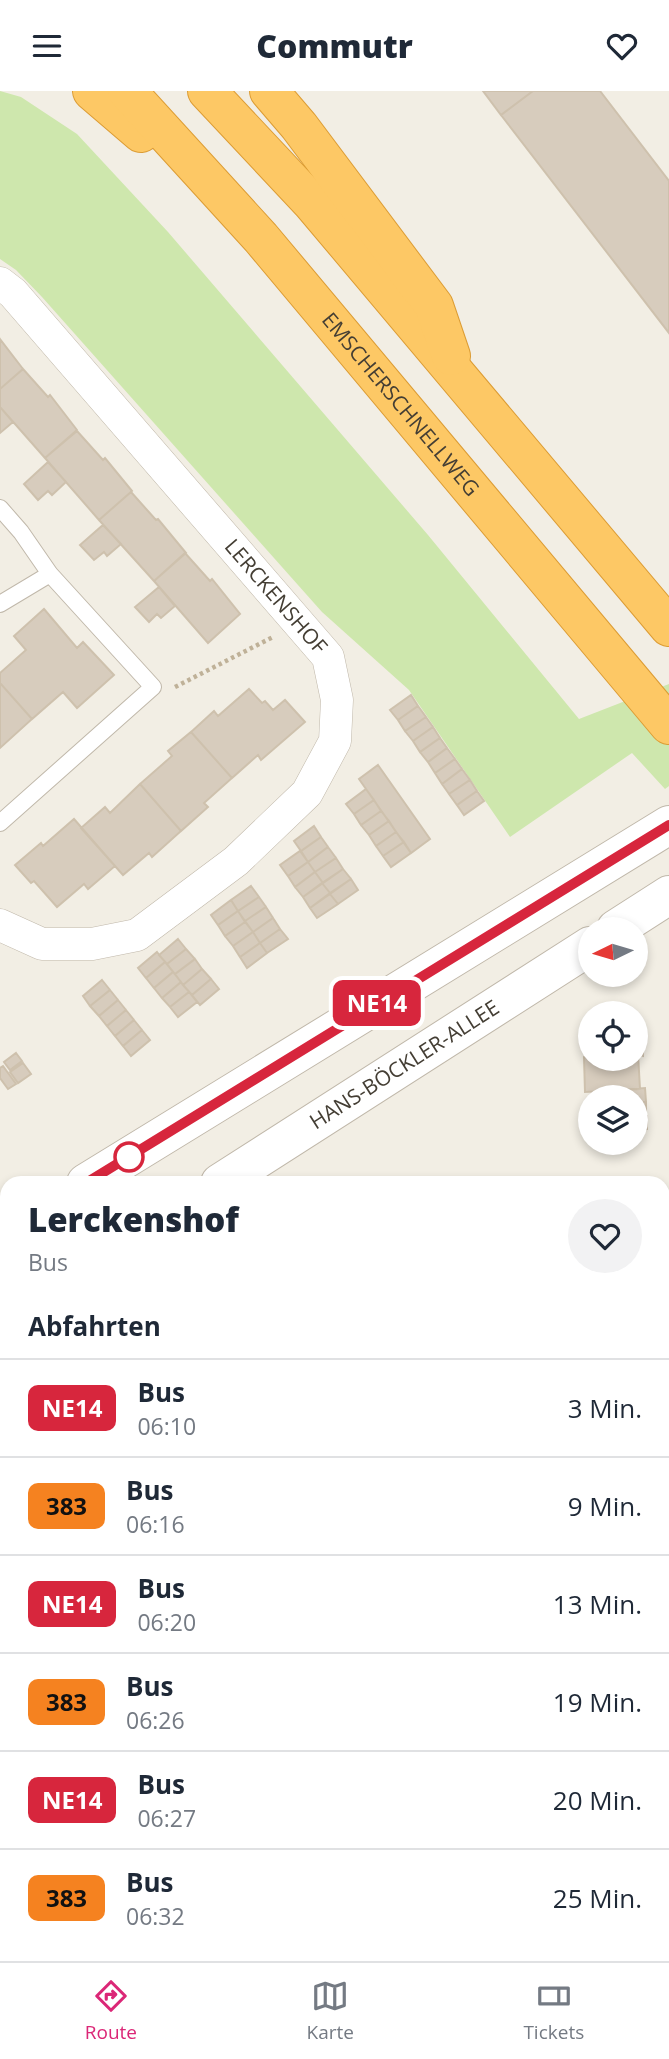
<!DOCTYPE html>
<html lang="de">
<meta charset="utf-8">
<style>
:root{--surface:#fff;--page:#f2f2f3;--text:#1f2937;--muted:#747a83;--line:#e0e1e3;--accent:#db2777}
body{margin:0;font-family:"Open Sans",sans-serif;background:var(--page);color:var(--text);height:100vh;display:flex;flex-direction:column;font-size:26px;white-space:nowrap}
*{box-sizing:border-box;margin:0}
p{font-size:23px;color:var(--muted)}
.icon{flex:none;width:38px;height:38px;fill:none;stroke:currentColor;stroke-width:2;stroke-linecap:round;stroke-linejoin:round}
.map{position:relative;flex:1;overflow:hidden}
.side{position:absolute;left:0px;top:1085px;width:670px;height:786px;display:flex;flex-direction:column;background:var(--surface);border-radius:21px 21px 0 0;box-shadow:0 4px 10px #0003}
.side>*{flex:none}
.badge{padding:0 14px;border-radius:10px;font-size:24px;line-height:46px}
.needle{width:46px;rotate:265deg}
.fabs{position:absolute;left:578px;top:826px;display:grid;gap:14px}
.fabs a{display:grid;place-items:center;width:70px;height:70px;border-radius:50%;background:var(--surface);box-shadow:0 4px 10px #0003;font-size:35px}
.map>.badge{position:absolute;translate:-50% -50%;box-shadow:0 0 0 4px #fff}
h2{padding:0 28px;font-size:26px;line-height:63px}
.round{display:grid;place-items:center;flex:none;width:74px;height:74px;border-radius:37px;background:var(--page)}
.overview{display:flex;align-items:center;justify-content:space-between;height:119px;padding:0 28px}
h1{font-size:33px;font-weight:800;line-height:52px}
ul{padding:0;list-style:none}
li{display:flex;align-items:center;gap:21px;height:98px;padding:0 28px;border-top:2px solid var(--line)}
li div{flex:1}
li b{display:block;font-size:26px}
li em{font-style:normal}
li .badge{min-width:77px;font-weight:700;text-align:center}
header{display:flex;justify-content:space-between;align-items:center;height:91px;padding:0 28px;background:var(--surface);font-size:32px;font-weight:800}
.dock{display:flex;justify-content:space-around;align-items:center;height:98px;border-top:2px solid var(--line);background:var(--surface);font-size:19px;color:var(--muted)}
.dock a{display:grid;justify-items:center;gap:4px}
.dock .on{color:var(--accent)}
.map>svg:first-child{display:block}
</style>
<header><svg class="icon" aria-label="menu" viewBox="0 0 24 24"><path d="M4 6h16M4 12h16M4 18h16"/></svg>Commutr<svg class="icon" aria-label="heart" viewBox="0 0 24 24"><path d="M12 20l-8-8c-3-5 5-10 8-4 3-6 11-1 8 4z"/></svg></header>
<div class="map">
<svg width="669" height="1870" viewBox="0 0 669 1870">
<rect width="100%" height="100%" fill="#f2eee4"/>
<path fill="#cee7ad" d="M0,0l21,6 56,37 91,98 260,303 151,184 90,-35v102l-4,3 -33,-36 -122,84 -101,-147 -87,-78 -280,-315 -26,-27 -16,-11z"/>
<path fill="#d7ccbd" stroke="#cec1ad" stroke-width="2" d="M483,0h50l-32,24z
M533,0h67l69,90v152l-168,-218z
M0,248l23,30 -23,20z
M23,278l25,28 2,-2 27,35 -32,28 -45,-51v-18z
M0,316l13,15 -13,11z
M77,340l26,29 2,-2 27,33 -33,29 -54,-62z
M48,371l18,20 -14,13 -4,-4 -10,9 -14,-16z
M131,401l25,28 2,-1 28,34 -32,28 -55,-61z
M103,434l18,19 -14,12 -3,-4 -10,8 -14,-15z
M185,462l25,28 2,-2 28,35 -32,29 -54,-62z
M159,496l16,19 -14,12 -4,-4 -8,8 -14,-15z
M44,518l33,39 6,-6 31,33 -37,33 -14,-16 -31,27 -32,-36v-10l26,-23 -12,-14z
M0,592l32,36 -32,29z
M249,598l13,14 3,-2 8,9 12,-10 20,22 -44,38 -3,-5 -26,23 -41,-46 23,-21 4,5z
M411,604l7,11 -20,14 -8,-10z
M418,615l8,11 -21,14 -7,-11z
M426,626l7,10 -20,14 -8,-10z
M433,636l7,11 -20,14 -7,-11z
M191,641l41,46 -28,25 4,4 -27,24 -41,-47 32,-28 -4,-5z
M440,647l7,10 -19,14 -8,-10z
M447,657l8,11 -20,14 -7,-11z
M455,668l7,10 -20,15 -7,-11z
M378,674l52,74 -19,14 -52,-74z
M462,678l8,11 -21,14 -7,-10z
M470,689l7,11 -20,14 -8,-11z
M140,693l41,47 -29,26 -3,-4 -26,22 -42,-47 24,-21 5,6z
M366,698l8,11 -20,14 -8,-10z
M477,700l7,10 -20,14 -7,-10z
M374,709l7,11 -20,14 -7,-11z
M381,720l8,10 -20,14 -8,-10z
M74,728l41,47 -27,23 -4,-5 -27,23 -23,-26 -3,2 -16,-18 26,-22 2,3z
M389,730l7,11 -20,14 -7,-11z
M314,735l7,11 -20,14 -7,-10z
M396,741l8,10 -21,14 -7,-10z
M321,746l7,10 -20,15 -7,-11z
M404,751l7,11 -20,14 -8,-11z
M328,756l8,11 -21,14 -7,-10z
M300,760l8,11 -20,14 -8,-11z
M336,767l7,11 -20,14 -8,-11z
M308,771l7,10 -20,15 -7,-11z
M343,778l8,10 -21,14 -8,-10z
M315,781l8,11 -20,14 -8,-10z
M351,788l7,11 -20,14 -8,-10z
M322,792l8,10 -20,15 -7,-11z
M251,795l8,11 -21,14 -7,-11z
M330,803l8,10 -21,14 -7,-10z
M259,806l7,10 -21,14 -7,-10z
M231,809l7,11 -20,14 -7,-10z
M266,816l7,11 -20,14 -8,-11z
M238,820l7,11 -20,14 -7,-11z
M273,827l7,11 -20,14 -7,-11z
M245,831l8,10 -20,14 -8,-10z
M280,838l8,10 -21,14 -7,-10z
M253,841l7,11 -20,14 -7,-11z
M178,848l8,10 -19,15 -8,-9z
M260,852l7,10 -20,15 -7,-11z
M186,858l9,10 -20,15 -8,-10z
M157,861l8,10 -19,16 -8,-10z
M195,868l7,10 -19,16 -8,-11z
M165,871l8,10 -19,16 -8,-10z
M202,878l9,10 -19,16 -9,-10z
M173,881l8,10 -19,16 -8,-10z
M211,888l8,10 -19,16 -8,-10z
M102,889l8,10 -20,16 -7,-10z
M181,891l8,10 -19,15 -8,-9z
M110,899l8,10 -19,16 -9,-10z
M189,901l8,10 -19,15 -8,-10z
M118,909l8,10 -19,16 -8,-10z
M126,919l8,10 -19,16 -8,-10z
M134,929l8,10 -19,16 -8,-10z
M142,939l8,10 -19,16 -8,-10z
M635,945h7l1,20 -8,-2z
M16,962l6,8 -12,9 -6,-8z
M635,963h3l2,35 -55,3 -1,-35 6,-1v3h45z
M23,972l8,11 -13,9 -8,-11z
M3,975l13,18 -8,5 -8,-11v-10z
M645,997l1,14h-11v-5h-13l-1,-7z
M635,1011h11v13l-11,1z
M647,1025v13l-12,1v-13z
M2,1363l5,8v28l-7,4z
M663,1370l6,5v35l-6,-5z
M0,1455l7,11v8l-7,4z
M669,1518v60l-6,-10v-45z
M7,1794v30l-7,-9v-15z
M36,1864h37l4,6h-36z
M150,1864h29l2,3 -4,3h-22z
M227,1864h72l-9,6h-58z
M514,1864h46l2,3 8,-3 4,6h-60l-2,-4z"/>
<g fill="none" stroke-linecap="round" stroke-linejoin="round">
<defs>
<path id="service" d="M0,417l21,24 29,42 103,113 -153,136
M0,513l50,-30
M663,1704l6,8
M201,1864l5,6"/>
<g id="minor">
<path id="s1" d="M0,192l13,10 315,364 9,43 -2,41 -28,52 -71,68 -99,74 -45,9h-50l-42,-19"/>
<path d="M0,1517l7,-4"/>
<path d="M663,1649l6,-4"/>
<path d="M358,1870l8,-6"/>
</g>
<g id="tertiary">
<path d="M616,838l53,-34"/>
<path d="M86,1092l583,-358"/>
<path id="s2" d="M220,1092l370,-237"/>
<path d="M0,1144l7,-5"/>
<path d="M0,1229l7,-4"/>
<path d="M0,1861l6,9"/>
</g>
<g id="motorway">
<path d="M92,0l49,42"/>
<path id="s3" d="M127,0l134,147 408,487"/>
<path d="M207,0l105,112 357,424"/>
<path d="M269,0l30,35 135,180 17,50"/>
</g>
</defs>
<use href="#service" stroke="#c0b8aa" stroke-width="18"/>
<use href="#minor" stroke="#c0b8aa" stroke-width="33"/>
<use href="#tertiary" stroke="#c0b8aa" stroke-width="40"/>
<use href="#motorway" stroke="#dc9c34" stroke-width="40"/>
<path stroke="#bfb198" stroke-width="4.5" stroke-dasharray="3.5 3.5" stroke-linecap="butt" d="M175,596l98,-50
M663,1584l6,10"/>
<use href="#service" stroke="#fff" stroke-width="16"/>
<use href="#minor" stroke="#fff" stroke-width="32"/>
<use href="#tertiary" stroke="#fff" stroke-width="38"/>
<use href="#motorway" stroke="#fdc865" stroke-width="38"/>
</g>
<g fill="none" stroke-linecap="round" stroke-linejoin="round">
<defs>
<path id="line" d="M86,1092l583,-358"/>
</defs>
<use href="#line" stroke="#fff" stroke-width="16"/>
<use href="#line" stroke="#d7263d" stroke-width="10"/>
</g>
<circle fill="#fff" stroke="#d7263d" stroke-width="3.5" cx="129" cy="1066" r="14"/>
<g text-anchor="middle" stroke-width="7" stroke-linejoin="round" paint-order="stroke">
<g font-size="21" fill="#443e34" stroke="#fff">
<text dy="7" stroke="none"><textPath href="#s3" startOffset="416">EMSCHERSCHNELLWEG</textPath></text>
<text dy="7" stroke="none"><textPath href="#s1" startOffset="418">LERCKENSHOF</textPath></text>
<text dy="7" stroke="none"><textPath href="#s2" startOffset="219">HANS-BÖCKLER-ALLEE</textPath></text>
</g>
</g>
</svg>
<div class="fabs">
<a><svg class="needle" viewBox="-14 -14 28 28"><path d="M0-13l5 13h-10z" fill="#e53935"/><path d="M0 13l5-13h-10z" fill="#747a83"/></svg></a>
<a><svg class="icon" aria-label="locate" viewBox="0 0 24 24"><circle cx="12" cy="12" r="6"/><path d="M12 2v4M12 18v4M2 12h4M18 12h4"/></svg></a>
<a><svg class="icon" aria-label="layers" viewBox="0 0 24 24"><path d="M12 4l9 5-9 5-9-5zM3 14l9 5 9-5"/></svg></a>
</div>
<b class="badge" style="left:377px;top:912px;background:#d7263d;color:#fff">NE14</b>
<section class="side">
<div class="overview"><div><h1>Lerckenshof</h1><p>Bus</p></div><a class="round"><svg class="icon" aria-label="heart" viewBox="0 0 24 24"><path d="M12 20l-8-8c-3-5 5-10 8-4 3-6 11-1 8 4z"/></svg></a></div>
<h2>Abfahrten</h2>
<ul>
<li><span class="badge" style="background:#d7263d;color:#fff">NE14</span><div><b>Bus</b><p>06:10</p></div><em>3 Min.</em></li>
<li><span class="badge" style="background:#f58220;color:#111">383</span><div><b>Bus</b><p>06:16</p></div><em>9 Min.</em></li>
<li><span class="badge" style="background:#d7263d;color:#fff">NE14</span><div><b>Bus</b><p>06:20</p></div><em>13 Min.</em></li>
<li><span class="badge" style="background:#f58220;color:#111">383</span><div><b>Bus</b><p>06:26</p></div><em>19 Min.</em></li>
<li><span class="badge" style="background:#d7263d;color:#fff">NE14</span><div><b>Bus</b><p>06:27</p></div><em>20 Min.</em></li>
<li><span class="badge" style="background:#f58220;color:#111">383</span><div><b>Bus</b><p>06:32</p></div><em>25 Min.</em></li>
</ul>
</section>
</div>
<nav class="dock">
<a class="on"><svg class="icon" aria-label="directions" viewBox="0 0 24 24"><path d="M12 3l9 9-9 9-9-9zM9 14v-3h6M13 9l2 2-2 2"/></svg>Route</a>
<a><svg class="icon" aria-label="map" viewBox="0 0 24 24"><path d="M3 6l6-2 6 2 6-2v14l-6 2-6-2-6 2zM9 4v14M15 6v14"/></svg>Karte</a>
<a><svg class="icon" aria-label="tickets" viewBox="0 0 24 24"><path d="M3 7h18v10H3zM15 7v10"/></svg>Tickets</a>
</nav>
